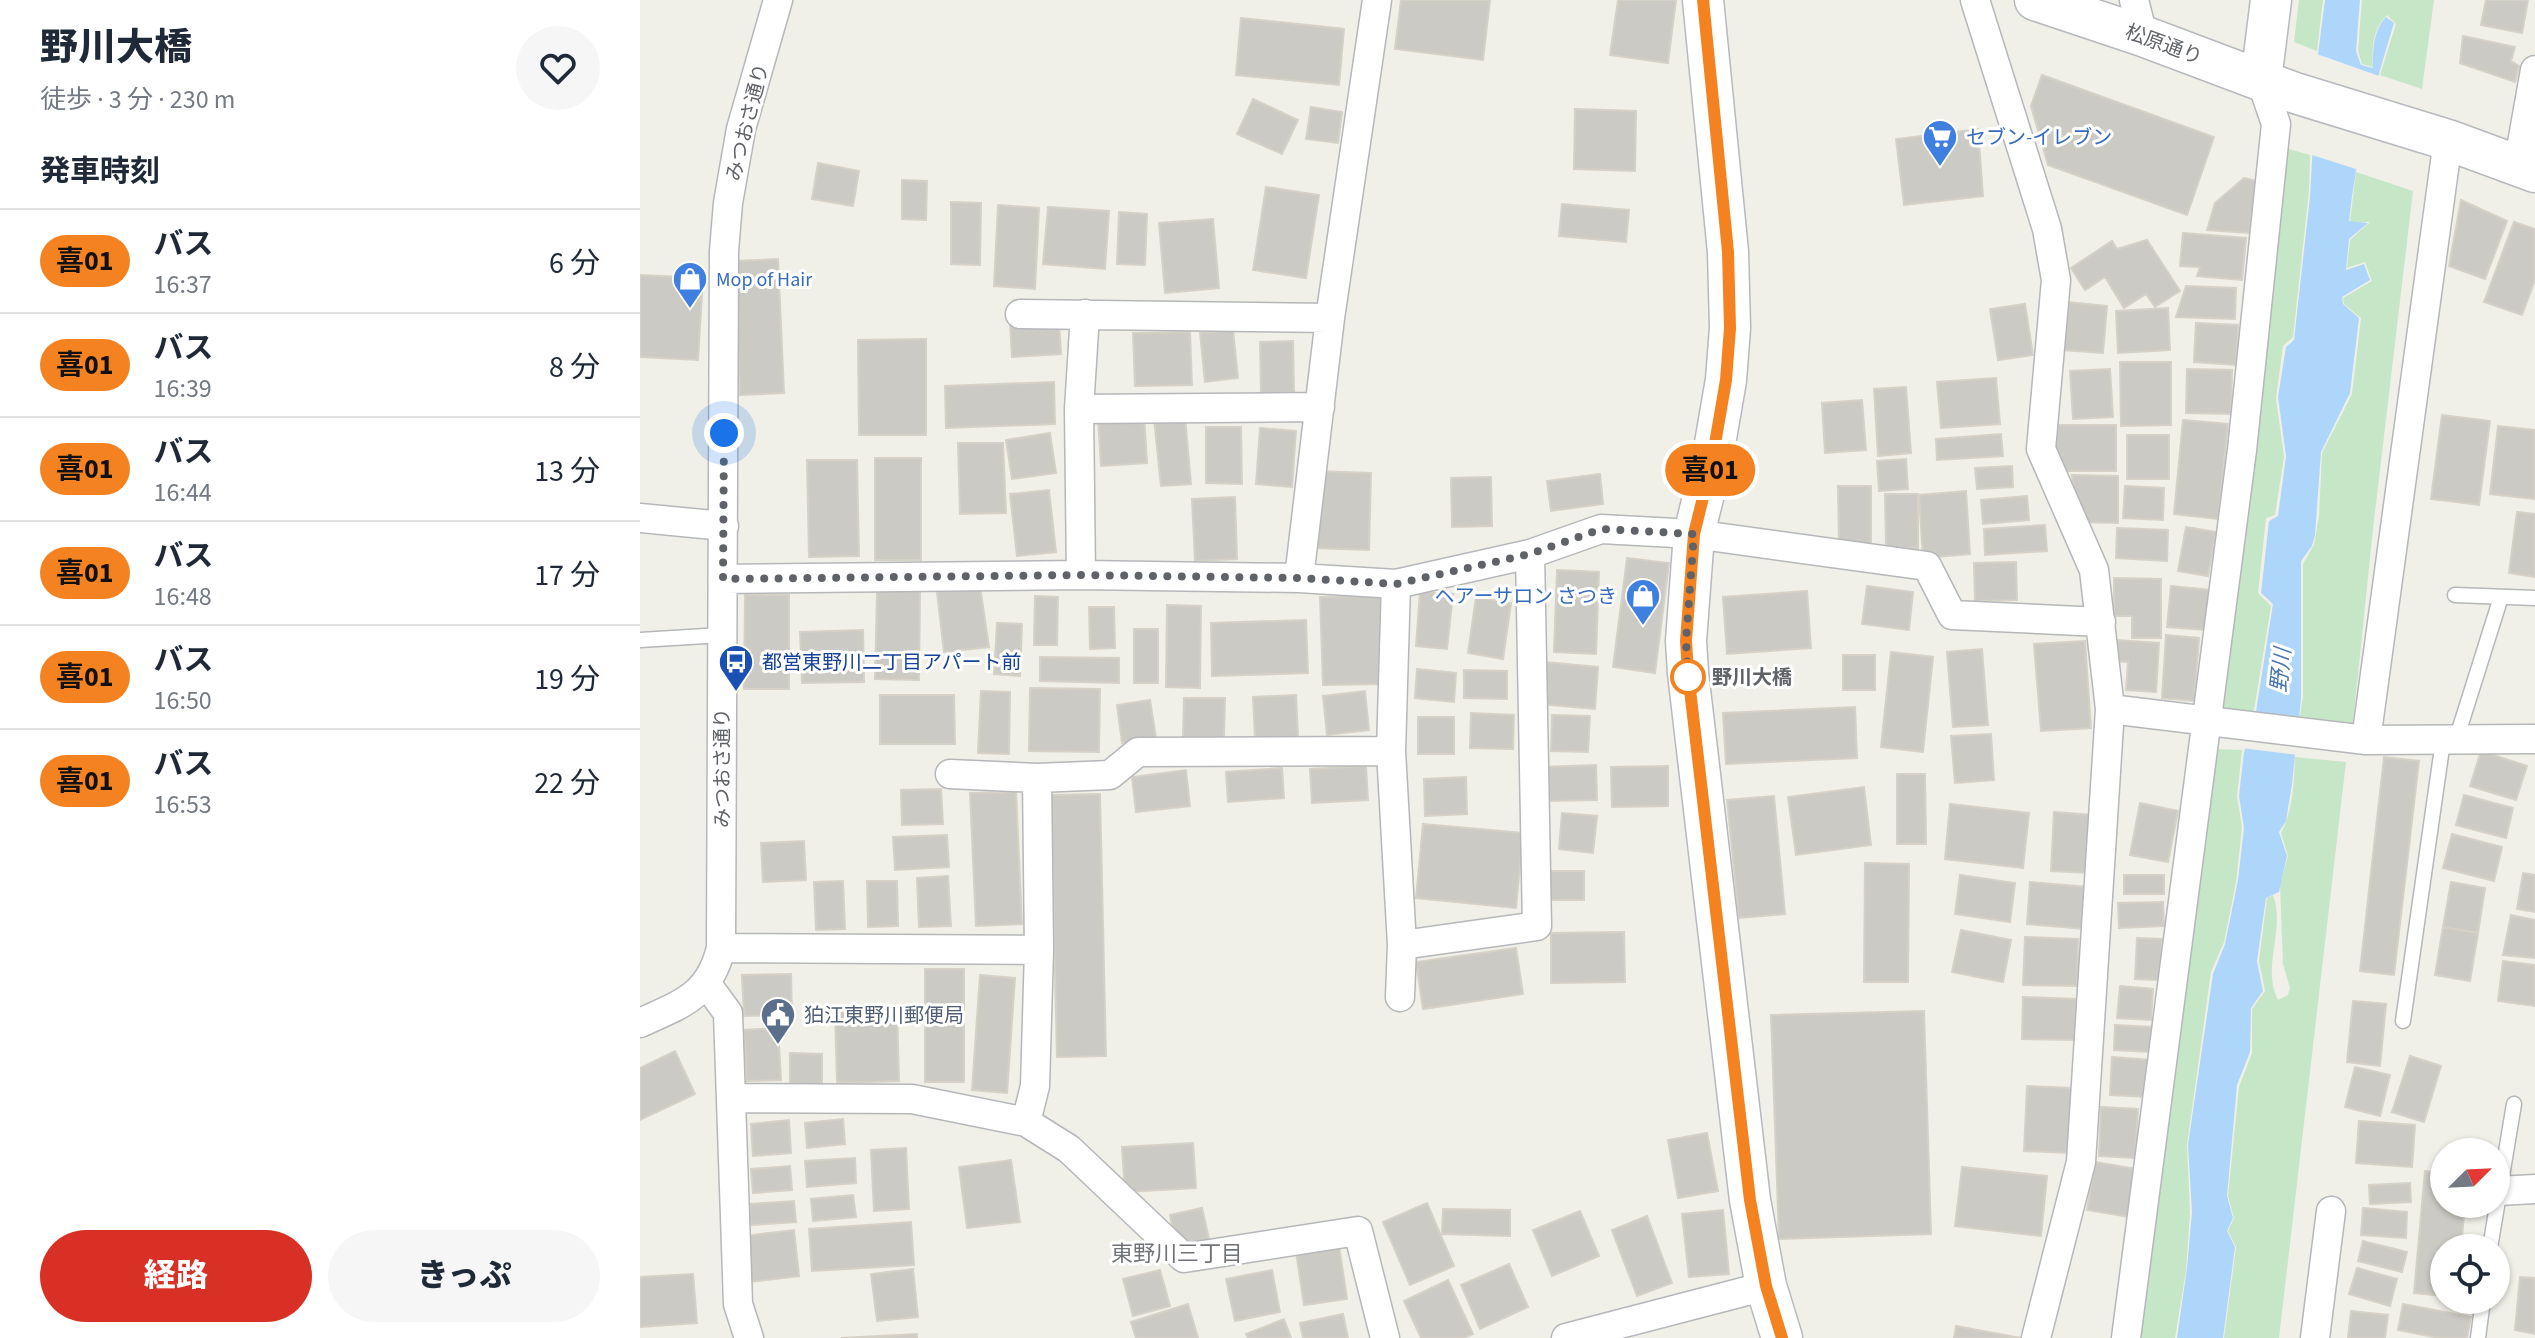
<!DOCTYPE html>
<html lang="ja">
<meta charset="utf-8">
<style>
:root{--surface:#fff;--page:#f6f6f7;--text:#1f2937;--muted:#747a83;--line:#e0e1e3;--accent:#d93025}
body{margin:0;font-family:"Source Sans 3","Noto Sans JP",sans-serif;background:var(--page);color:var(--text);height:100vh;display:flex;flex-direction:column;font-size:30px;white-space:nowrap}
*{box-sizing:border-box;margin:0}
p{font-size:26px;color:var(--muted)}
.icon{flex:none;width:44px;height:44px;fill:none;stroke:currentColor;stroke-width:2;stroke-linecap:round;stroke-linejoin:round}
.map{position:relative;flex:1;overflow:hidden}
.panel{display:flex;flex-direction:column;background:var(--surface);width:640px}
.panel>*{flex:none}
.badge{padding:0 16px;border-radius:26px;font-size:28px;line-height:52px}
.needle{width:52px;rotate:66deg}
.controls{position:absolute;left:1790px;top:1138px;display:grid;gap:16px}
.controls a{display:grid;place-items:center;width:80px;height:80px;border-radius:50%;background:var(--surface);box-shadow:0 2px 6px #0004;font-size:40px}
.you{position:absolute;width:40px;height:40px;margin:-20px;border:6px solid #fff;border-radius:50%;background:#1a73e8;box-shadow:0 0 0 12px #1a73e833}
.map>.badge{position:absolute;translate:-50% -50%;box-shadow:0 0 0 4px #fff}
h2{padding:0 40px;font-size:30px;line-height:72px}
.round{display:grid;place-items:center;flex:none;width:84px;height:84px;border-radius:42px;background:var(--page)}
.overview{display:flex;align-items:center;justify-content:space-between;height:136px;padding:0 40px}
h1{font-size:38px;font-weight:800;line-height:60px}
.primary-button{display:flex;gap:16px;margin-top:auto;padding:16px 40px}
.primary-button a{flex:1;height:92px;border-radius:48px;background:var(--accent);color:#fff;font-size:32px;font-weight:800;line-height:92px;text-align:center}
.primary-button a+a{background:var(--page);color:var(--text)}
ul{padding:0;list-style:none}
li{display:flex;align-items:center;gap:24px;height:104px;padding:0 40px;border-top:2px solid var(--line)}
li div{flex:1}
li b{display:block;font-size:30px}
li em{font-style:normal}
li .badge{min-width:88px;font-weight:700;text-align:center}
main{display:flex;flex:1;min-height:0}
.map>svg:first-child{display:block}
</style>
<main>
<section class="panel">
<div class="overview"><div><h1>野川大橋</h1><p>徒歩 · 3 分 · 230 m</p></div><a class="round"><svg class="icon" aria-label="heart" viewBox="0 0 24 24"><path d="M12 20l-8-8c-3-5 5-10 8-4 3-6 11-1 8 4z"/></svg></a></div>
<h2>発車時刻</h2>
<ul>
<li><span class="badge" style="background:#f58220;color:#111">喜01</span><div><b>バス</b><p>16:37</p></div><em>6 分</em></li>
<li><span class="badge" style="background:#f58220;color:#111">喜01</span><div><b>バス</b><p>16:39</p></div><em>8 分</em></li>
<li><span class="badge" style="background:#f58220;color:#111">喜01</span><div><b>バス</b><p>16:44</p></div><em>13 分</em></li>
<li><span class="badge" style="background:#f58220;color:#111">喜01</span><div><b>バス</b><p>16:48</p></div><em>17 分</em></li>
<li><span class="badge" style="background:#f58220;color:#111">喜01</span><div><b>バス</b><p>16:50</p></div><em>19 分</em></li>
<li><span class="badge" style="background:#f58220;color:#111">喜01</span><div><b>バス</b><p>16:53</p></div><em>22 分</em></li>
</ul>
<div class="primary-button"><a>経路</a><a>きっぷ</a></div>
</section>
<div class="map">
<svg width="1895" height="1338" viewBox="0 0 1895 1338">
<rect width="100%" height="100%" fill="#f0efe8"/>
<path fill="#c6e6c8" d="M1659,0h24l-6,51 -23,-9z
M1722,0h72l-12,89 -42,-14 16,-51 -9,-9c-15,15 -15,32 -14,52l-11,-3 -4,-13z
M1645,148l25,7 -1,36 -16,146 -10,9 -7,52 8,59 -9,58 -9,3 -8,75 13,13 -19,116 -38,-5z
M1716,172l57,19 -40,338 -21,203 -54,-5 5,-30v-133l11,-19 5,-29 3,-63 30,-59 9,-76 -17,-14 -1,-6 29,-17 -7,-19 -18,6 3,-28 20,-18h-20z
M1572,749l30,1 -5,46 5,31 -6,55 -12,60 -13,30 -24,173 3,68 -4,58 -11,67h-37z
M1655,757l51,5 -67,576h-55l12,-91 -8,-16 6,-13 -6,-22 11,-109 13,-34v-44l13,-18 -6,-30 8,-63 6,-3c13,35 -12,71 5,105l10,-5 2,-7 -7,-24 -3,-79 8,-29 -7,-23c12,-23 13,-50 14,-76z"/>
<path fill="#aed6fb" d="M1685,0h35l-4,51 5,14 12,3c0,-20 0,-36 13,-51l8,6c-20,65 -38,130 -45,198l19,2 -19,16 -3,31 18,-6 6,16 -28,17 1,7 16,14 -9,75 -29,59 -6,83 -3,11 -11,15v138l-9,85 -6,37 -7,11 8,24 -8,36 -13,6 -9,63 6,30 -12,17 -1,44 -13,33 -10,111 6,22 -6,13 8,16 -12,91h-46l10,-70 5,-56 -4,-67 25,-171 12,-30 13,-64 6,-52 -5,-32 5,-44 10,-28 19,-120 -12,-11 8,-72 9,-5 8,-60 -8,-59 8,-50 8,-7 16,-143 8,-143z"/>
<path fill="#f0efe8" d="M1674,53l68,24 -23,93 -50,-16z
M1610,724l51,5 -3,26 -57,-7z"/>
<path fill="#cccac4" stroke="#d5d1c6" stroke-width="2" d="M761,0h89l-7,60 -88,-11z
M978,0h58l-8,63 -58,-8z
M1846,0h42l-6,33 -41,-8z
M601,18l103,11 -5,56 -103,-10z
M1823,36l52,11 -4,14 8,5 -4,16 -55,-19z
M1402,75l172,62 -27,78 -139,-50 -17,-59z
M613,99l45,21 -16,34 -45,-20z
M671,107l31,5 -4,31 -32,-4z
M935,109l61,2 -1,60 -61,-2z
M1338,129l5,67 -79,9 -8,-66z
M178,163l41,8 -6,35 -41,-7z
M1604,178l13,3 -8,52 -42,-3 8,-27z
M262,180l25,1 -1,39 -24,-1z
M626,187l53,8 -13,83 -53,-8z
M1821,200l46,21 -22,58 -36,-13z
M311,202l30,1 -1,62 -29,-1z
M922,204l67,6 -3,32 -67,-6z
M358,205l41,3 -4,81 -41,-3z
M408,207l61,4 -4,58 -62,-5z
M479,212l28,2 -2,51 -28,-1z
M573,219l6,69 -54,5 -6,-70z
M1874,222l21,7v51l-13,35 -38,-13z
M1543,233l63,5 -4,42 -45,-4 3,-9 -20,-1z
M1507,240l33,51 -25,16 -9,-13 -22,14 -19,-31 -20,13 -14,-22 41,-27 5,8z
M138,259l6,134 -44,2 -6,-134z
M0,275l63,3 -5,82 -58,-3z
M1546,286l50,2 -1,31 -59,-2z
M1426,302l41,4 -4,47 -41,-3z
M1385,304l8,51 -35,5 -8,-51z
M1528,308l2,42 -52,3 -2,-42z
M419,321l2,33 -49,3 -2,-34z
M1556,323l42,2 -2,40 -42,-3z
M593,330l5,48 -33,4 -5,-49z
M550,332l2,53 -57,1 -2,-53z
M286,339v96h-67l-1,-95z
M653,341l1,51 -33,1 -1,-51z
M1480,362h51v63l-50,1z
M1470,369l3,48 -40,2 -3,-48z
M1547,369l45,1 -1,44 -45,-1z
M1356,378l4,46 -59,4 -4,-46z
M414,382l1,42 -109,4 -1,-42z
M1266,387l5,66 -33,3 -4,-67z
M1222,400l4,50 -41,3 -3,-50z
M1802,415l48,6 -11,84 -48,-6z
M504,416l3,47 -46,3 -3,-48z
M545,417l6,67 -30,2 -7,-67z
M1543,420l45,4 -10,95 -44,-5z
M1414,425h62v46h-63z
M1858,426l37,4v69l-45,-5z
M566,427h35l1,57 -36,-1z
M620,428l36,3 -4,56 -36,-3z
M410,433l6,40 -44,6 -6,-39z
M1361,434l2,22 -66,4 -1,-21z
M1487,435h42v44h-42z
M318,443h45l3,70 -46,1z
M235,458h46v102h-46z
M1266,459l2,30 -29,2 -2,-30z
M167,460h50l2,96 -50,1z
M1372,466l1,21 -36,2 -2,-21z
M676,471l55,2 -2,77 -55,-2z
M960,474l3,30 -52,7 -4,-30z
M1432,475l46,1v47l-40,-1z
M851,477l1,49 -40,1 -1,-49z
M1198,486h33v58h-32z
M1485,486l39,2 -1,32 -40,-2z
M409,490l7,62 -39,4 -7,-62z
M1326,491l4,63 -47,4 -4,-63z
M1245,494h33v54h-32z
M1387,496l2,24 -46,4 -2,-24z
M595,497l2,62 -42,2 -3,-62z
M1877,512l18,2v63l-26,-4z
M1405,525l2,26 -62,4 -1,-26z
M1546,527l30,5 -8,44 -30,-5z
M1477,528l51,2 -1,31 -51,-3z
M987,558l42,5 -14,110 -42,-6z
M1376,562l1,38 -42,1 -1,-38z
M917,570l42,2 -3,82 -42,-2z
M1474,578l47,1v59h-29v-22h-18z
M340,586l9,61 -45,5 -7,-60z
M1227,586l46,6 -4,38 -47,-6z
M1531,586l39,4 -4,40 -39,-3z
M237,591l43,1 -1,88 -44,-1z
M1167,591l4,57 -84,6 -4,-57z
M780,592l33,2 -6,55 -31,-3z
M105,595h44v94h-45z
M395,596l23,1 -1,48h-23z
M743,596l2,88 -62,1 -3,-88z
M836,597l35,6 -8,56 -35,-6z
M527,605l34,1 -1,82 -34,-1z
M449,607h25l1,41 -25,1z
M666,620l2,53 -96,3 -1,-53z
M357,623l25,1 -2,52 -26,-2z
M494,629h24v54h-24z
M223,630l1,52 -62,1 -2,-51z
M1526,635l33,3 -5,63 -32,-3z
M1476,640l43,3 -3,49 -30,-2 2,-28 -14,-1z
M1445,641l6,87 -50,3 -7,-87z
M1342,649l6,76 -35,2 -6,-75z
M1251,652l42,5 -10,95 -42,-5z
M1203,655h32v35h-32z
M400,657l79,1v25l-79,-2z
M904,662l54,5 -3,42 -55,-5z
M777,669l39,4 -2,29 -39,-4z
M824,670l43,1v28l-43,-1z
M390,688l70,1 -1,63 -70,-1z
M341,691l29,1 -1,62 -31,-1z
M725,691l4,39 -42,5 -4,-39z
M240,695h74l1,49h-75z
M656,695l2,42 -43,2 -2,-42z
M544,698h41l-1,40 -41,-1z
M510,700l6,38 -34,5 -5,-38z
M1215,707l2,51 -131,6 -3,-51z
M831,713l43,2 -1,34 -43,-1z
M912,715l38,1 -2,36 -37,-1z
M778,717h36v37h-36z
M1351,734l3,46 -39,3 -4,-47z
M1841,751l46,15 -11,34 -46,-14z
M1744,757l35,4 -25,214 -34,-4z
M956,765l1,35 -54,1 -1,-34z
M726,766l2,34 -56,3 -2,-34z
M1028,766v40l-56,1 -1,-40z
M642,768l2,30 -56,4 -2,-30z
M546,770l4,36 -54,6 -4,-35z
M1257,774h28l1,70h-29z
M826,777l1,37 -42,2 -1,-37z
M1224,787l7,58 -75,10 -8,-58z
M301,789l2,35 -41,1 -1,-35z
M376,792l6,132 -46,2 -6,-133z
M460,794l6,262 -49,1 -6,-262z
M1824,795l49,13 -7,30 -50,-13z
M1134,796l11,118 -46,4 -12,-118z
M1500,803l38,8 -10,51 -38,-7z
M1310,804l79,9 -6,55 -78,-9z
M1414,812l39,3 -3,58 -39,-2z
M922,813l35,3 -4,37 -34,-4z
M783,824l100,9 -7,75 -100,-10z
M1812,834l50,13 -8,34 -51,-13z
M307,835l2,32 -54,3 -2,-33z
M164,841l2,39 -43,2 -2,-39z
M1225,863l44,1 -1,118h-44z
M909,871h35v29h-36z
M1883,873l12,2v37l-18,-3z
M1320,875l55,8 -5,39 -55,-8z
M1484,875h40v19h-40z
M308,876l3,50 -32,1 -2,-49z
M203,881l2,48 -29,1 -2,-48z
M227,881h30l1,45 -30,1z
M1390,882l58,5 -4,42 -57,-5z
M1811,882l34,6 -7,45 -35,-6z
M1523,902l1,24 -45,2 -1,-25z
M1871,915l24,5v38l-32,-3z
M1803,927l35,6 -8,48 -35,-6z
M1321,930l50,10 -8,42 -51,-10z
M984,932l1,50 -74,1v-50z
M1385,937l53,2 -1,47 -54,-1z
M1497,938l25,1 -2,41 -25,-1z
M876,948l7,46 -100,15 -7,-47z
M1863,961l32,4v41l-37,-5z
M285,969h39v113h-39z
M151,974l1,41 -48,1 -2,-41z
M340,975l35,3 -8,115 -35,-3z
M1480,986l33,3 -2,31 -34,-2z
M1383,997l53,2 -1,41 -53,-1z
M1713,1001l33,3 -6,62 -33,-4z
M257,1009l2,72 -62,2 -2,-72z
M1284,1011l7,223 -152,5 -8,-224z
M1475,1025l38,2 -2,25 -37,-2z
M138,1028l3,52 -34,1 -3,-51z
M35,1051l20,43 -55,26v-52z
M150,1053l32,1v32l-32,-2z
M1770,1056l31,10 -17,56 -32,-10z
M1472,1057l38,3 -2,37 -38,-2z
M1715,1067l35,8 -10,41 -35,-9z
M1387,1086l45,2 -3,65 -45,-2z
M1461,1107l37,2 -3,49 -36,-2z
M203,1119l2,25 -38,4 -2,-25z
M149,1120l2,33 -38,3 -2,-32z
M1719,1121l56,4 -3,42 -56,-4z
M1067,1133l11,58 -40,7 -10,-58z
M553,1143l3,45 -71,4 -3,-45z
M266,1148l3,61 -35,2 -3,-61z
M215,1158l1,25 -49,4 -2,-26z
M371,1160l9,62 -53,6 -8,-61z
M1455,1162l42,7 -7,48 -43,-7z
M150,1166l2,24 -39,3 -2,-24z
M1322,1167l85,9 -6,60 -86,-10z
M1785,1171l19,2v31h21l-4,44h-17v48l-30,-3z
M1770,1183l1,19 -41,2 -1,-19z
M213,1195l3,22 -43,4 -2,-22z
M154,1201l2,21 -45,3 -1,-21z
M787,1203l27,63 -44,19 -27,-63z
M562,1208l8,35 -33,7 -7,-35z
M1723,1208l44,4 -1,26 -45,-3z
M803,1209l67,1v26l-68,-2z
M1083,1210l6,64 -40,3 -7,-63z
M940,1211l19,45 -47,20 -19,-46z
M1007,1216l25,67 -35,13 -25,-66z
M271,1222l3,43 -102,6 -3,-42z
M154,1230l5,46 -50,6 -5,-46z
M698,1239l9,60 -43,6 -9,-60z
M1723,1241l44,11 -5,20 -44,-11z
M869,1264l19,43 -48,22 -19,-44z
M1717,1268l40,11 -7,27 -41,-12z
M273,1269l5,48 -41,4 -6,-47z
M520,1270l10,36 -37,10 -10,-37z
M632,1270l8,42 -45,9 -9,-42z
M53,1274l4,49 -57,4v-50z
M1880,1277l15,1v56l-20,-4z
M808,1280l25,54 -9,4h-43l-17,-37z
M548,1304l10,34h-62l-5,-16z
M1763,1304l68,13 -4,21h-28l-41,-8z
M1711,1311l37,4 -3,23h-37z
M703,1314l5,24h-45l-3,-15z
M644,1319l7,19h-43l-2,-4z
M1316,1326l65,12h-67z
M277,1334v4h-76z"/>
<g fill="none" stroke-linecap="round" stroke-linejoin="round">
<defs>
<path id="lane" d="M1815,595l80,3
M0,640l82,-5
M1816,740l45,-143
M1763,1021l40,-280
M1850,1248l24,-144
M1838,1338l5,-38"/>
<path id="street" d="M1335,0l72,229 9,51 -15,169 53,121 16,139
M1494,0l9,36
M1878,166l17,-96
M380,314l310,4
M439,409l241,-2
M0,518l84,8
M441,575l-2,-166 6,-95
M659,578l31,-260 47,-318
M83,579l358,-4 218,3 97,6 134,-30 71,-25 93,5 233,32 25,49 149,7
M756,584l-5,167 11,194 -2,52
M1726,740l82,-600
M397,778l73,-3 28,-23 253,-1
M762,945l135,-19 -7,-372
M81,948l318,2 -2,-172 -87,-4
M399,950l-4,136 -9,36 43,27 115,109 174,-27 27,107
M66,983l22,30 10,291 11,34
M0,1023c41,-19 69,-26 81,-75l3,-697 4,-48 13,-74 37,-129
M92,1098l180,1 114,23
M1858,1191l37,-2
M926,1338l200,-52
M1396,1338l45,-176 29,-453 256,31 169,-1
M1486,1338l116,-888 34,-326 -15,-44
M1675,1338l16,-127"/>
<path id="secondary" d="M1063,0l25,252 2,76 -4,52 -14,81 -18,73 -8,107 2,32 62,527 16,86 16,52
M1395,0l108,36 149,56 156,48 87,32
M1621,80l10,-80"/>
</defs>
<use href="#lane" stroke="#b5b7bb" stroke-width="17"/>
<use href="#street" stroke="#b5b7bb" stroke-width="31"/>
<use href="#secondary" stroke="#b6b9be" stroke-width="43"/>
<use href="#lane" stroke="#fff" stroke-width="14"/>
<use href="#street" stroke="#fff" stroke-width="28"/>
<use href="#secondary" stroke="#fff" stroke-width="40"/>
</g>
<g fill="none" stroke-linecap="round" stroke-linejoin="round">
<defs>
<path id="line" d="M1063,0l25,252 2,76 -4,52 -14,81 -18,73 -8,107 2,32 62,527 16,86 16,52"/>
</defs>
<use href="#line" stroke="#fff" stroke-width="18"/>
<use href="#line" stroke="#f58220" stroke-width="12"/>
<path stroke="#5f6267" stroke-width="8" stroke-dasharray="0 14.4" d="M84,433l-1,146 358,-4 218,3 97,6 134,-30 71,-25 93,5 -8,107 2,36"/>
</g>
<defs>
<symbol id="supermarket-pin" viewBox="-11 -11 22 30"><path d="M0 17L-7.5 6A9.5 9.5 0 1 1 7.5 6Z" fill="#3f7fe0" stroke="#fff"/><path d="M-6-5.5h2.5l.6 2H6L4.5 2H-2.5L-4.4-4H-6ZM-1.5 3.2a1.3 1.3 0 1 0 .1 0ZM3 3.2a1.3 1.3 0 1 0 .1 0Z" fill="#fff"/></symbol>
<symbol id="shop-pin" viewBox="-11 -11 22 30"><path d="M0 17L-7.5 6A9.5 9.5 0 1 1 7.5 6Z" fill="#3f7fe0" stroke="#fff"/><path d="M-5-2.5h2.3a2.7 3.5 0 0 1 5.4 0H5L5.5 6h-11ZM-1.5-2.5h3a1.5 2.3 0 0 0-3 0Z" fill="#fff"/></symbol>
<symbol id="bus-pin" viewBox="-11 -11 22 30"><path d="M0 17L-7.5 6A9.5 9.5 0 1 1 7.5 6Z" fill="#1a4fb4" stroke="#fff"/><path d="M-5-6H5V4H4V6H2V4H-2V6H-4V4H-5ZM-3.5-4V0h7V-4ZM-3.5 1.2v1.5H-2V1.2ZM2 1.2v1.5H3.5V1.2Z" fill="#fff"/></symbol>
<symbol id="civic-pin" viewBox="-11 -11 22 30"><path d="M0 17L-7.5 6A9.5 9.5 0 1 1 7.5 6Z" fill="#5c6f8a" stroke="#fff"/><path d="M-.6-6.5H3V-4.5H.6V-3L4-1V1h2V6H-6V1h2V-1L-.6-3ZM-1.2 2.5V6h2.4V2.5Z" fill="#fff"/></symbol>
</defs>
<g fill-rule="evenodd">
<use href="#supermarket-pin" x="1280" y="117" width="40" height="54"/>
<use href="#shop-pin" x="30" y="259" width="40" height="54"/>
<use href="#shop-pin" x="983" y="576" width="40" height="54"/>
<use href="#bus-pin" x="76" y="642" width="40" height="54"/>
<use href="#civic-pin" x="118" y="995" width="40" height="54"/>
</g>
<circle fill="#fff" stroke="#f58220" stroke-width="4" cx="1048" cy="677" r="16"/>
<g text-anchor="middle" stroke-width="6" stroke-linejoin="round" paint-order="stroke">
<g font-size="20" fill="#5f6267" stroke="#fff">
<text transform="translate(1524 44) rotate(20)" y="7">松原通り</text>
<text transform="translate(107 122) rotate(-76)" y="7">みつおさ通り</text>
<text transform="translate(82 768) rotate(-90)" y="7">みつおさ通り</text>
</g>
<g font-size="20" fill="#366cbe" stroke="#fff" text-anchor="start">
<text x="1326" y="144">セブン-イレブン</text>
<text x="76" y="286">Mop of Hair</text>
<text x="977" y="603" text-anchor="end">ヘアーサロン さつき</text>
</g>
<g font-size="20" fill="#164399" stroke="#fff" text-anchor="start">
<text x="122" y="669">都営東野川二丁目アパート前</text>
</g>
<g font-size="20" font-weight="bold" fill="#5f6267" stroke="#fff" text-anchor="start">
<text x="1072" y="684">野川大橋</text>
</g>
<g font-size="20" fill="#4e5e75" stroke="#fff" text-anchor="start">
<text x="164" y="1022">狛江東野川郵便局</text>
</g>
<g font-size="22" font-style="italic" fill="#4a76ad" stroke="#fff">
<text transform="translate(1640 670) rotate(-84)" y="8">野川</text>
</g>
<g font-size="22" fill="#707479" stroke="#fff">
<text x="537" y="1261">東野川三丁目</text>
</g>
</g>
</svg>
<div class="controls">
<a><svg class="needle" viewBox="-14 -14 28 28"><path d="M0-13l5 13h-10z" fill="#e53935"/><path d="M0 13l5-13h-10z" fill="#747a83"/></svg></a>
<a><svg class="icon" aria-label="locate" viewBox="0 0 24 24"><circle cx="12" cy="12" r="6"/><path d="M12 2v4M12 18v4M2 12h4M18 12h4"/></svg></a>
</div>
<div class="you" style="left:84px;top:433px"></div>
<b class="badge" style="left:1070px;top:470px;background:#f58220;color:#111">喜01</b>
</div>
</main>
